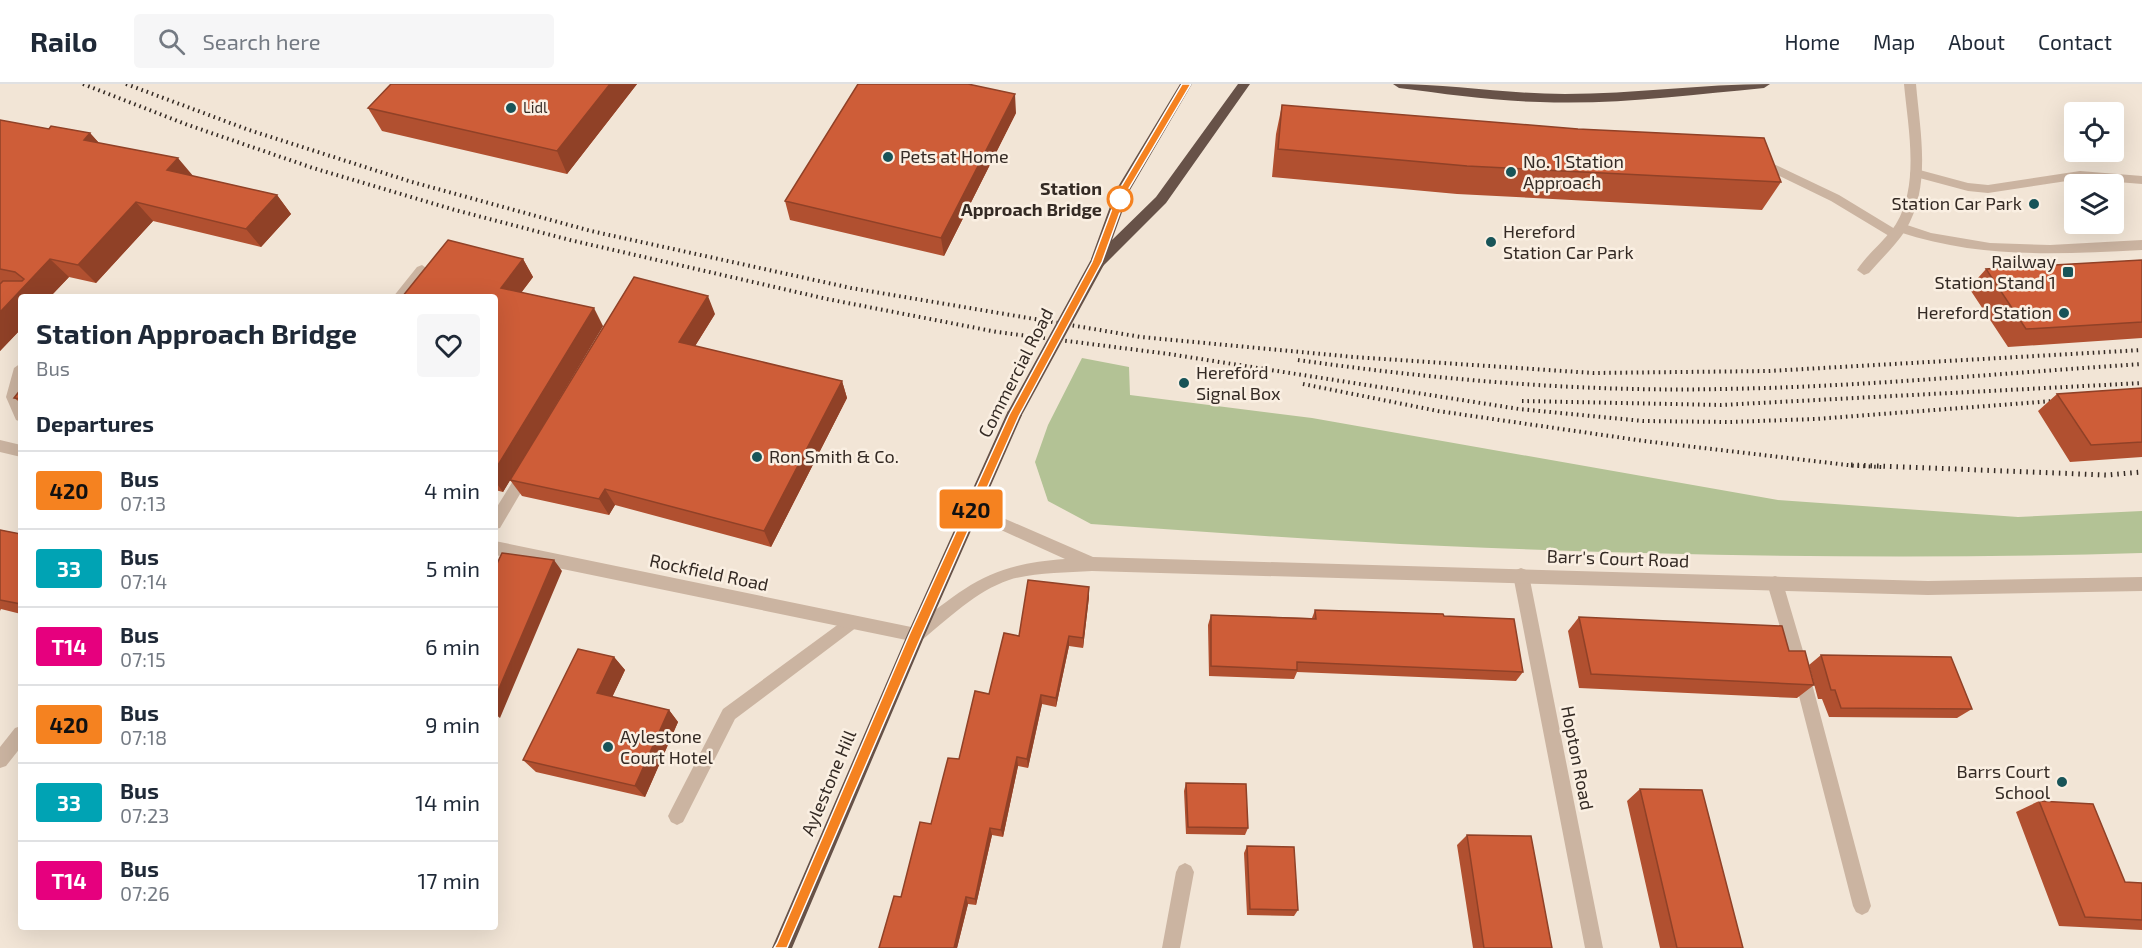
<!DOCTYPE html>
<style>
:root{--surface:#fff;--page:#f6f6f7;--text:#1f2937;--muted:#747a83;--line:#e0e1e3}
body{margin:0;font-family:"Exo 2",sans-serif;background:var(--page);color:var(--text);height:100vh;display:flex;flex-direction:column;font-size:22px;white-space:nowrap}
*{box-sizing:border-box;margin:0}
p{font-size:20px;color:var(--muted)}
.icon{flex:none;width:33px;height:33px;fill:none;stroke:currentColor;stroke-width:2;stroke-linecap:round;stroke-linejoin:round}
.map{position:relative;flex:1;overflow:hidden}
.panel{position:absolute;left:18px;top:210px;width:480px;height:636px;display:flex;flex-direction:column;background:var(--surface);border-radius:6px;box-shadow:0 6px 24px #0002}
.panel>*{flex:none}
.badge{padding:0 12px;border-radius:4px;font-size:21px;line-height:39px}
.controls{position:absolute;left:2064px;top:18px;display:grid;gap:12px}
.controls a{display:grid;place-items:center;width:60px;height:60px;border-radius:6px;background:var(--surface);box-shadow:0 6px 24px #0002;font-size:30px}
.map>.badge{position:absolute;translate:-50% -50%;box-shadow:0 0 0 3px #fff}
h2{padding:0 18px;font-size:22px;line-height:54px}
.round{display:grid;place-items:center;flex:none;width:63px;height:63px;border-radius:6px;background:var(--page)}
.summary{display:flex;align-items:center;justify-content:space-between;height:102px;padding:0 18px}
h1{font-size:28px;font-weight:700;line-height:45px}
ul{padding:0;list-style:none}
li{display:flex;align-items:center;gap:18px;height:78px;padding:0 18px;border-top:2px solid var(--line)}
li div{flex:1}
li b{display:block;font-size:22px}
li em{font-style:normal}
li .badge{min-width:66px;font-weight:700;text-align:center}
header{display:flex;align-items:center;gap:36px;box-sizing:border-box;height:84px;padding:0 30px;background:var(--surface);border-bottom:2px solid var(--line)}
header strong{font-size:28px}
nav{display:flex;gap:33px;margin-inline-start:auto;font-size:21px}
.search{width:420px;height:54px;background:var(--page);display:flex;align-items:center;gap:15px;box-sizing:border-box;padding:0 21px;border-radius:6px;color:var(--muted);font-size:22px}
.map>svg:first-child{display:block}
</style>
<header>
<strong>Railo</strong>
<div class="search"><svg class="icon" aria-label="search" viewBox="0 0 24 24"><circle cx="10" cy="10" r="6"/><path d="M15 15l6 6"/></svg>Search here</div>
<nav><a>Home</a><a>Map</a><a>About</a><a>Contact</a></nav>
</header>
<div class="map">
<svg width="2142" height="864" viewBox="0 0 2142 864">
<rect width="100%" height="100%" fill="#f2e5d6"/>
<path fill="#b3c295" d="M1082,274l47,9 1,28 182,23 466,82 240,17 124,-6v42c-232,7 -466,3 -698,-7 -118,-5 -235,-14 -353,-22l-43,-23 -13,-39 13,-37z"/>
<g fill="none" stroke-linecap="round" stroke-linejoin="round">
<path fill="#cbb4a1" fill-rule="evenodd" d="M1757,72l82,39 56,34 2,-4 4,-2 30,10 59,10 60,2 92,-5v10c-85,4 -161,9 -243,-18v5l-5,2 -63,-38 -78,-38 -2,-3z
M1916,85l52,14 20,2 92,-14 62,5v8l-62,-5 -92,14 -20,-2 -56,-15 -2,-3z
M422,181l7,5 -21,27h-15l24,-30z
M21,279v59l-5,-2 -10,-23 8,-29z
M526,382l5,2 2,4 -33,56 -5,1v-19l26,-42z
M1775,492l5,2 3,5 23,78 65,245 -3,6 -6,3 -6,-3 -3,-6 -63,-245 -23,-78 3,-5z
M851,531l6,2 2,5 -2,5 -122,92 -52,103 -6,3 -6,-3 -3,-6 3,-6 52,-101z
M1185,779l6,3 3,6 -14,76h-18l14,-76 3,-6z"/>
<path fill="#cbb4a1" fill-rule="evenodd" d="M1904,0h12c4,48 16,103 -11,147 -10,15 -24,28 -36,42l-5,2 -7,-5c11,-17 28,-29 39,-46 24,-40 12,-96 8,-140z
M0,356l21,5v12l-21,-5z
M495,457l421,87 6,2 2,5 -2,5 -6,2 -421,-87z
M1521,484l5,2 3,5 74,373h-18l-72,-373 3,-5z
M21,642v21l-15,19 -6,2v-21l15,-19z"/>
<path fill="#cbb4a1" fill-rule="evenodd" d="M971,420l122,53 835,24 214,-4v14l-214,4 -836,-24c-27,2 -57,1 -83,9 -33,11 -61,39 -87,60l-6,2 -6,-2 -2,-5 2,-5c57,-45 80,-66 155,-71l-99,-45 -2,-4 2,-4z"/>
<path fill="#675248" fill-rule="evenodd" d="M1180,0h12l-62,106 -18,50 44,-43 82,-113h12l-84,119 -64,64h-10l-1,-8 25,-69z
M1393,0c57,0 115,10 172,10 69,0 137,-10 205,-10l-6,4c-74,7 -149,17 -224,14 -47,-1 -94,-8 -141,-14z
M1014,325l6,2 2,4 -97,220 -133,313h-20l135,-313 99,-220 2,-4z"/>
<path stroke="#342a24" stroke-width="4" stroke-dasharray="1.5 4" stroke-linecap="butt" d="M83,0l105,41 125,43 142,42 115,30 257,59 170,33 172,22 350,55 124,12 86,1 87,-3 250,-19
M126,0l123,46 163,52 179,49 260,57 290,49 213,20 239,16 176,-2 373,-21
M1298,276c141,20 282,32 424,29 140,-2 280,-16 420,-25
M1303,300l135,27 206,30 212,25 27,1
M1522,317l199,4 421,-22"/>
<path stroke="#342a24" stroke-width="5" stroke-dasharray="1.5 5" stroke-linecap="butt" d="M1851,381l256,10 35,-3"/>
<path stroke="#675248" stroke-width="14" d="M1014,331l83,-152"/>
</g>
<path fill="#b15030" d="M637,0l-70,90 -185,-43 -14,-23z
M1282,21l499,77 -19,28 -305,-16 -185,-17 4,-43z
M1016,29l-72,143 -154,-36 -5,-19z
M0,36l49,9 41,4 9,10 94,33 84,19 14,19 -30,33 -108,-26 -57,62 -27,-6 -19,20h-29v32l-21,22z
M523,175l10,18 -12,16 82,33 -74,123 186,-135 -20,32 147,35 5,17 -76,149 -156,-42 -6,10 -87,-19 -12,-16 -7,12 -8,-2v-193z
M2142,176v78l-134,9 -39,-59 17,-19z
M2142,304v69l-72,5 -32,-51 19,-17z
M21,305v14l-7,-5z
M0,446l21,4v80l-20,-5 -1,2z
M1089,513l-6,51 -14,-2 -13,61 -14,-3 -14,64 -10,-2 -15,71 -11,-2 -16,70 -8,-1 -11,44h-78l80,-189 30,-65 30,-58z
M1315,526l129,6 79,56 -7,9 -219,-9 -3,7 -85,-3 -1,-51 3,-10 101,3z
M1579,533l210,34 25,34 -17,13 -218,-10 -11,-57z
M1821,571l151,54 -15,9 -128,-1 -7,-18h-4l-9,-34z
M614,573l11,13 -13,27 57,13 9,12 -33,75 -109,-25 -13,-12z
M1186,699l62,45 -3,7 -59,-1 -2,-43z
M1640,705l103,159h-83l-33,-147z
M2039,717l86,81 17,1v47l-83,-4 -43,-114z
M1467,751l85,113h-79l-16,-103z
M1247,762l51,64 -4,6 -47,-1 -3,-62z"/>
<path fill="#904127" d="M610,0h27l-70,90 -10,-23z
M1015,10l1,19 -72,143 -3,-18z
M90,49l17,19 -23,-12z
M178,74l16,19 -27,-7z
M277,111l14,19 -30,33 -15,-18z
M136,118l17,19 -57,62 -18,-18z
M50,175l19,18 -19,20h-29v32l-21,22v-39z
M523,175l10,18 -22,29 -10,-18z
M708,212l7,18 -28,45 -8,-17z
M594,224l9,18 -100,166 -8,-11v-11z
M842,297l5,17 -76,149 -7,-16z
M605,405l10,16 -6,10 -10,-16z
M554,476l8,11 -62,147 -5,-4v-16z
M1089,503v10l-6,51v-10z
M1069,552v10l-13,61v-9z
M614,573l11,13 -17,36 -11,-13z
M1041,611l1,9 -14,64 -1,-9z
M669,626l9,12 -33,75 -10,-11z
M1017,673l1,9 -15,71 -2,-7z
M990,744l2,7 -16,70 -1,-6z
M966,813l2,7 -11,44h-3z"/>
<path fill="#ce5d38" stroke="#904127" stroke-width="1.5" d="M391,0h219l-53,67 -189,-43z
M858,0h110l47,10 -74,144 -156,-37z
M1282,21l296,24 186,9 17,44 -314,-16 -189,-17z
M0,36l49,9 2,-3 39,7 -6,7 94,18 -11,12 110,25 -31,34 -110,-27 -58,63 -28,-6 -50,53v-28l3,-3h19l2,-2 -9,-7 -15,-3z
M448,156l75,19 -22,29 93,20 -99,162v-173h-93z
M2142,176v62l-116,7 -40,-60z
M634,193l74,19 -29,46 163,39 -78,150 -159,-42 -6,10 -89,-19z
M2142,304v54l-51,3 -34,-51z
M21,305v10l-7,-1z
M0,446l21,4v70l-21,-4z
M502,469l52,7 -59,138v-130z
M1028,496l61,7 -6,51 -14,-2 -13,62 -15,-3 -14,64 -10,-2 -16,73 -11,-2 -15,71 -9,-2 -12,51h-75l15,-52 7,1 19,-75 11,2 17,-66 11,1 16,-68 14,3 15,-61 15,3z
M1315,526l128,4 1,2 70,3 9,53 -226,-10v8l-86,-4v-51l105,4z
M1579,533l203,9 7,25h16l9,34 -223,-11z
M578,565l36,8 -17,36 72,17 -34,76 -112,-26z
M1821,571l130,2 21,52 -131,-1 -6,-18h-4z
M1186,699l60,1 2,44 -60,-1z
M1640,705l62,1 41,158h-66z
M2039,717l54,3 32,78 17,1v37l-57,-3z
M1467,751l64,1 21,112h-68z
M1247,762l47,1 4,63 -48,-1z"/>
<path fill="#f58220" stroke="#fff" stroke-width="1.5" d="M1182,0h9l-63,106 -26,72 -83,154 -97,219 -135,313h-13l3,-5 132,-308 100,-220 83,-153 27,-72z"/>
<g fill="#185458" stroke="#faefe2" stroke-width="2">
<circle cx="511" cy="24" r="6"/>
<circle cx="888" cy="73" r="6"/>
<circle cx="1511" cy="88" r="6"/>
<circle cx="2034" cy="120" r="6"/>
<circle cx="1491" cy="158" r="6"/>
<rect x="2062" y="182" width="12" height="12" rx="3"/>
<circle cx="2064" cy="229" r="6"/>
<circle cx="1184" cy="299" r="6"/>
<circle cx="757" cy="373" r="6"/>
<circle cx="608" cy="663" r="6"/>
<circle cx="2062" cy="698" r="6"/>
</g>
<circle fill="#fff" stroke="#f58220" stroke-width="3" cx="1120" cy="115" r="12"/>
<g text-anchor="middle" stroke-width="5" stroke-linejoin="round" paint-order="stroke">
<g font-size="15" fill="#342a24" stroke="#faefe2" text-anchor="start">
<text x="523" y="29">Lidl</text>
</g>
<g font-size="18" fill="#342a24" stroke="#faefe2" text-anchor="start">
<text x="900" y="79">Pets at Home</text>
<text x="1523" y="84">No. 1 Station<tspan x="1523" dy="21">Approach</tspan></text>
<text x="2022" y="126" text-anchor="end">Station Car Park</text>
<text x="1503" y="154">Hereford<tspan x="1503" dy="21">Station Car Park</tspan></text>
<text x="2056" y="184" text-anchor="end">Railway<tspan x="2056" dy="21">Station Stand 1</tspan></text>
<text x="2052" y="235" text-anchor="end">Hereford Station</text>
<text x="1196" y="295">Hereford<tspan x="1196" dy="21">Signal Box</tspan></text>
<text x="769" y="379">Ron Smith &amp; Co.</text>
<text x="620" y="659">Aylestone<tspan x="620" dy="21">Court Hotel</tspan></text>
<text x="2050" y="694" text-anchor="end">Barrs Court<tspan x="2050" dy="21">School</tspan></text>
</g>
<g font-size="18" font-weight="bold" fill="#342a24" stroke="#faefe2" text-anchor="end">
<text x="1102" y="111">Station<tspan x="1102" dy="21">Approach Bridge</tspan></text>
</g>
<g font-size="18" fill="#342a24" stroke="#faefe2">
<text transform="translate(1016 289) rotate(-63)" y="6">Commercial Road</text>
<text transform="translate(1618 475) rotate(2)" y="6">Barr's Court Road</text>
<text transform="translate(709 489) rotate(12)" y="6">Rockfield Road</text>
<text transform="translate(1577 674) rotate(79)" y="6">Hopton Road</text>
<text transform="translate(829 699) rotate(-67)" y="6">Aylestone Hill</text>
</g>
</g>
</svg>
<div class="controls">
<a><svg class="icon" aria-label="locate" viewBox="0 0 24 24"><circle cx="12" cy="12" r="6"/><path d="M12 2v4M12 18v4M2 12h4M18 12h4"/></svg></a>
<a><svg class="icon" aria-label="layers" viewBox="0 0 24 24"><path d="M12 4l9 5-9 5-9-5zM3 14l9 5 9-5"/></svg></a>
</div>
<b class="badge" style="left:971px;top:425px;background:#f58220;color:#111">420</b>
<section class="panel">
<div class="summary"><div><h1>Station Approach Bridge</h1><p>Bus</p></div><a class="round"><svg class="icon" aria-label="heart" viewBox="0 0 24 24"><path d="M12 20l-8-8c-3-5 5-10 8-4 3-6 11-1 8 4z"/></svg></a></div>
<h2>Departures</h2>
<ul>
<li><span class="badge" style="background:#f58220;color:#111">420</span><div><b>Bus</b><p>07:13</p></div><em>4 min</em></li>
<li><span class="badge" style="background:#00a3b4;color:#fff">33</span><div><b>Bus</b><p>07:14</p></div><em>5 min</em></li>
<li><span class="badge" style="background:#e6007e;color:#fff">T14</span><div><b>Bus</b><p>07:15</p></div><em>6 min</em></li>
<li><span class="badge" style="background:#f58220;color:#111">420</span><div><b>Bus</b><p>07:18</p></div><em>9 min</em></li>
<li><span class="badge" style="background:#00a3b4;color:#fff">33</span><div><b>Bus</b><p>07:23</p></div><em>14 min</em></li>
<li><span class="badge" style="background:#e6007e;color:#fff">T14</span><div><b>Bus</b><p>07:26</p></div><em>17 min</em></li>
</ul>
</section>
</div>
